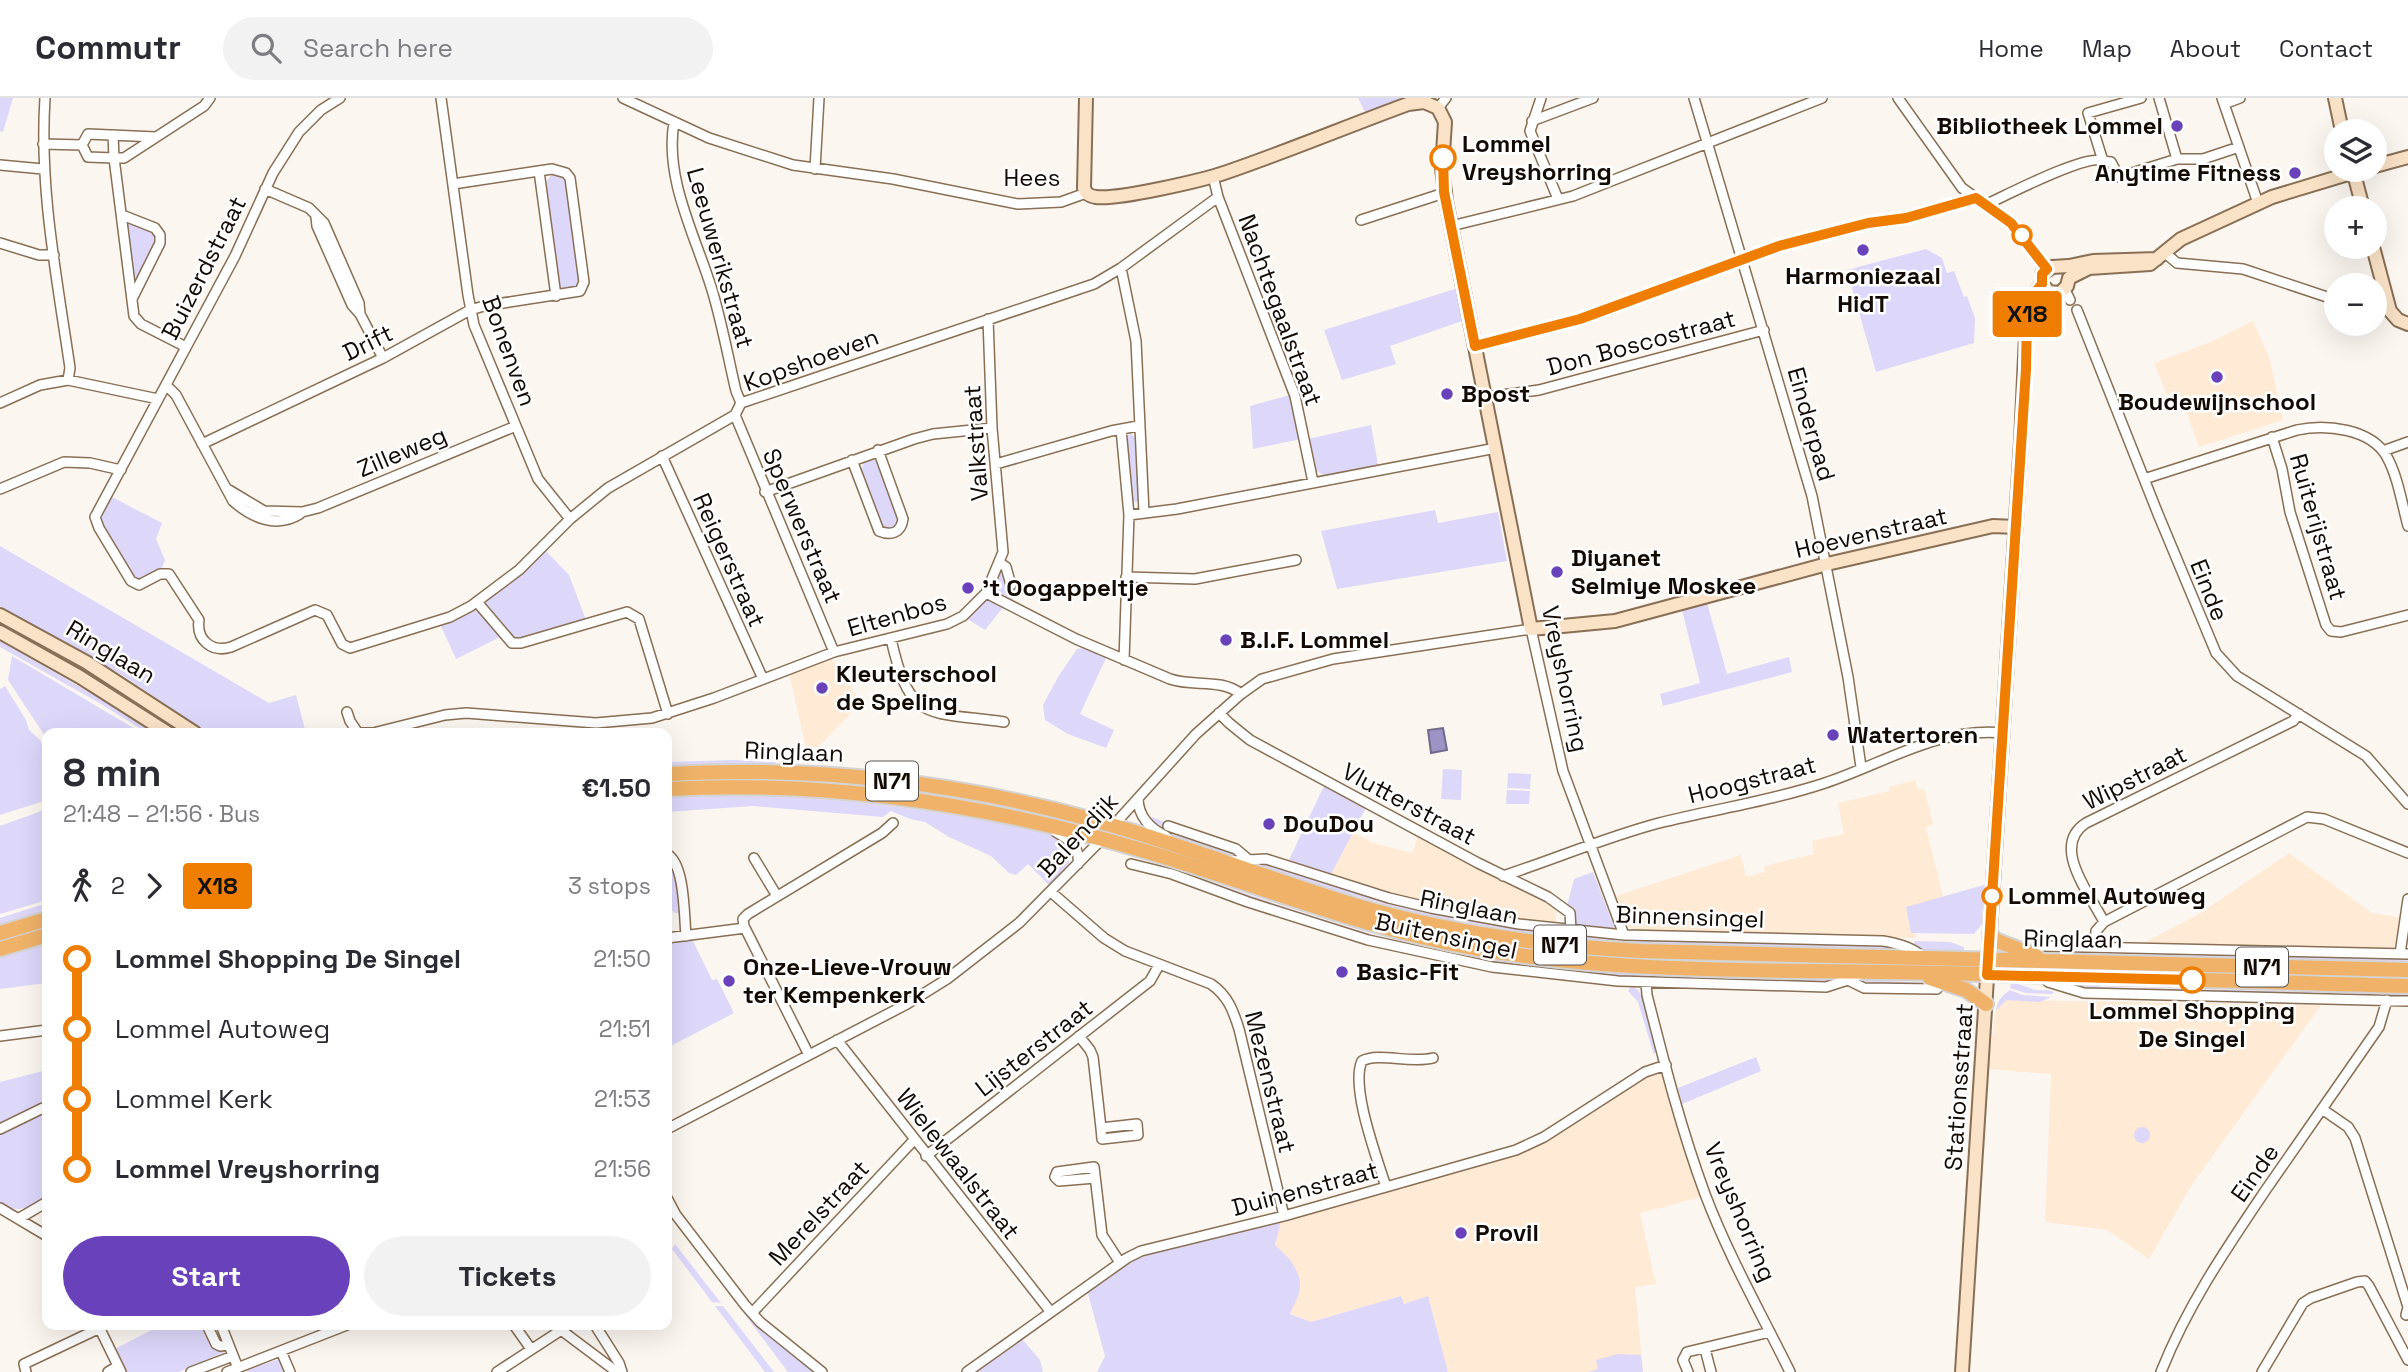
<!DOCTYPE html>
<meta charset="utf-8">
<style>
:root{--surface:#fff;--page:#f2f2f3;--text:#2b2b33;--muted:#7c7c81;--line:#e1e1e2;--accent:#6942bb}
body{margin:0;font-family:"Space Grotesk",sans-serif;background:var(--page);color:var(--text);height:100vh;display:flex;flex-direction:column;font-size:26px;white-space:nowrap}
*{box-sizing:border-box;margin:0}
p{font-size:23px;color:var(--muted)}
.icon{flex:none;width:38px;height:38px;fill:none;stroke:currentColor;stroke-width:2;stroke-linecap:round;stroke-linejoin:round}
.map{position:relative;flex:1;overflow:hidden}
.drawer{position:absolute;left:42px;top:630px;width:630px;height:602px;display:flex;flex-direction:column;background:var(--surface);border-radius:14px;box-shadow:0 7px 28px #0002}
.drawer>*{flex:none}
.badge{padding:0 14px;border-radius:5px;font-size:24px;line-height:46px}
.controls{position:absolute;left:2324px;top:21px;display:grid;gap:14px}
.controls a{display:grid;place-items:center;width:63px;height:63px;border-radius:50%;background:var(--surface);box-shadow:0 7px 28px #0002;font-size:35px}
.map>.badge{position:absolute;translate:-50% -50%;box-shadow:0 0 0 4px #fff}
.legs{display:flex;align-items:center;gap:10px;height:77px;padding:0 21px;font-size:23px}
.legs p{margin-inline-start:auto}
.summary{display:flex;align-items:center;justify-content:space-between;height:119px;padding:0 21px}
h1{font-size:38px;font-weight:700;line-height:52px}
.primary-button{display:flex;gap:14px;margin-top:auto;padding:14px 21px}
.primary-button a{flex:1;height:80px;border-radius:42px;background:var(--accent);color:#fff;font-size:28px;font-weight:700;line-height:80px;text-align:center}
.primary-button a+a{background:var(--page);color:var(--text)}
ul{padding:0 21px;list-style:none}
li{display:flex;align-items:center;gap:24px;height:70px;font-size:26px}
li i{display:grid;place-items:center;width:10px;height:100%;margin:0 9px;background:currentColor}
li i::after{content:'';width:18px;height:18px;margin:-9px;border:5px solid;border-radius:50%;background:var(--surface)}
li p{margin-inline-start:auto}
li:first-child i{background:linear-gradient(#0000 50%,currentColor 0)}
li:last-child i{background:linear-gradient(currentColor 50%,#0000 0)}
header{display:flex;align-items:center;gap:42px;box-sizing:border-box;height:98px;padding:0 35px;background:var(--surface);border-bottom:2px solid var(--line)}
header strong{font-size:33px}
nav{display:flex;gap:38px;margin-inline-start:auto;font-size:24px}
.search{width:490px;height:63px;background:var(--page);display:flex;align-items:center;gap:18px;box-sizing:border-box;padding:0 24px;border-radius:38px;color:var(--muted);font-size:26px}
.map>svg:first-child{display:block}
</style>
<header>
<strong>Commutr</strong>
<div class="search"><svg class="icon" aria-label="search" viewBox="0 0 24 24"><circle cx="10" cy="10" r="6"/><path d="M15 15l6 6"/></svg>Search here</div>
<nav><a>Home</a><a>Map</a><a>About</a><a>Contact</a></nav>
</header>
<div class="map">
<svg width="2408" height="1274" viewBox="0 0 2408 1274">
<rect width="100%" height="100%" fill="#fbf6f0"/>
<path fill="#ffead5" d="M2253,223l17,39 13,60 -84,27 -20,-56 -12,4 -13,-32 57,-21z
M831,559l30,46 -43,44 -12,1 -17,-76z
M1915,682l3,10 6,-1 9,35 -7,3 17,70 -36,10 4,26h5v5l-276,-7 -12,-4 -12,-31 125,-41 5,22 19,-5 -1,-6 50,-12 -2,-13 32,-7 -6,-31 52,-12 -1,-4z
M1353,734l20,11 40,10 5,-19 138,71v20l-106,-17 -120,-32z
M2289,755l83,60 30,5 -5,26 -4,4 -5,2 -247,-6 58,-30z
M2007,902l314,5 -130,181 -42,73 -42,-29 -62,-8 6,-148 -63,-5 8,-59z
M1658,974l5,5 38,120 -61,16 16,71 -21,3 8,85h-195l-20,-75 -25,7 -2,-8 -91,26 -20,-9 -15,-68 6,-24 247,-71 21,-10 104,-67z"/>
<path fill="#ddd7fa" d="M0,0h13l-10,34 -3,-1z
M1358,0h47l-40,14z
M552,76l10,1 3,5 14,100 -5,10 -7,1 -6,-2 -3,-5 -12,-102z
M129,123l24,9 6,6 -21,42 -7,-3 -5,-50z
M1926,151l16,9 5,15 7,-2 10,26 3,-1 8,22 -1,25 -98,29 -29,-102z
M1455,191l7,32 -72,25 6,18 -54,16 -18,-50z
M1290,297l11,44 -48,10 -3,-43z
M1371,327l7,40 -55,10 -8,-5 -7,-31z
M1131,336l5,4 4,62 -5,2 -4,-2 -6,-63z
M872,360l6,4 21,59 -5,8h-9l-4,-2 -20,-57 4,-10z
M110,398l52,27 -6,16 9,21 -3,8 -23,14 -6,-3 -34,-58z
M1435,412l3,13 60,-11 9,49 -170,28 -16,-58z
M0,448l269,157 27,-8 10,38h-98l-86,-58 -122,-69z
M545,452l24,25 17,45 -69,20 -8,-3 -26,-34 41,-32z
M1000,472h4l6,17 6,-2 3,10 -7,5 -18,-11z
M989,501l16,6 -20,25 -19,-12z
M1707,505l20,71 62,-17 3,15 -129,34 -3,-12 40,-11 -18,-73z
M476,511h4l20,28 -44,22 -16,-35z
M0,522l88,49 99,64h-11l-176,-106z
M0,543l101,58 53,34h-7l-46,-29 -101,-57z
M1083,550l23,10 -26,56 34,16 -8,18 -38,-14 -23,-14 -2,-15 15,-28 19,-28z
M12,558l130,77h-95v6l-39,-59z
M5,588l21,34 3,10 11,10 7,15v45l-47,15v-126z
M733,662l42,2 1,2 -109,2v-4z
M1443,671l19,1 -1,30 -20,-1z
M1508,675l23,1 -1,15 -23,-1z
M706,679l144,5 119,16 118,24 -2,4 -57,-14 -361,-27v-7z
M1326,687l41,21 -37,70 -42,-14 35,-74z
M1507,692l23,1 -1,13h-23z
M760,697c97,5 191,17 286,37l9,3 15,11 -1,17 -20,22 -21,-21 -12,11 -7,-2 -18,-17 -42,-19 -24,-15 -15,-3 -19,-8 -8,6 -130,-11 -86,6v-15z
M47,711v91l-47,14v-88z
M1152,719l82,34 2,6 -3,1 -21,-9 -44,-15 -19,-14z
M1130,740l84,27 243,70 504,29v2l-106,-3 -8,4 -213,-6 -136,-14 -92,-18 -278,-89z
M667,760l8,10 5,45h-5l-8,-7z
M1266,764c61,19 121,42 184,54 142,28 286,25 430,29l20,4v3h-21l-18,-4 -203,-4 -120,-9 -118,-21 -97,-27 -52,-16 -17,-8z
M1174,769l14,7c93,31 187,67 285,83 114,20 230,18 345,23l8,-3h16l-1,3 -16,4c-113,-3 -229,0 -340,-20 -102,-19 -199,-54 -297,-85z
M1593,774l21,54 -1,4 -35,-3 -11,-21 7,-27z
M1984,787l-2,39 -8,10 -63,-1 -5,-26z
M47,805v8l-47,14v-7z
M692,841l20,41 5,-1 17,34 -67,35v-107z
M1915,843l35,1 14,5v5l-48,-2 -4,-3z
M47,846v39l-47,6v-31z
M2120,852l288,7v5l-286,-7 -4,3 -17,-3z
M2129,869l279,7v8l-297,-11z
M1878,879l9,4 45,2 20,8h-10l-5,-5 -75,-4 1,-4z
M2065,884l27,1 9,4 307,7v4l-320,-9z
M2011,885c11,1 14,4 24,7 7,1 12,-1 19,2l-2,2 -26,-1 -16,-5z
M1631,888l7,4 4,7 14,52 -2,6 -16,-53 -10,-11z
M2010,892l12,5 29,2 -11,5 -33,-2 -11,10c2,-11 6,-14 14,-20z
M1756,959l5,14 -79,33 -4,-16z
M47,972v128c-19,9 -26,16 -47,6v-122z
M2134 1037a8 8 0 1 1 16 0a8 8 0 1 1-16 0Z
M1281,1123l-6,24c12,10 26,25 25,42 0,8 -7,19 -10,27l21,8 90,-26 3,8 24,-8 20,76h-351l8,-16 -18,-66 54,-34z
M683,1131l84,103 47,40h-26l-106,-141z
M675,1146l46,59 -9,-1 -40,-53z
M715,1208h8l51,66h-9z
M161,1227h39l12,22 13,5 -46,20h-53l-11,-23z
M1022,1241l18,21 3,12h-69z
M1618,1256l23,1 2,17h-55l10,-3 -2,-9z
M280,1261l6,13h-39l2,-3z"/>
<path fill="#9d93c5" stroke="#746a8b" stroke-width="2" d="M1443,630l4,22 -16,3 -3,-23z"/>
<g fill="none" stroke-linecap="round" stroke-linejoin="round">
<defs>
<path id="minor" d="M45,0c-6,91 12,180 25,270l-2,12
M340,0l-19,12 -22,22 -26,41 -38,83 -140,261 4,11 32,53 8,4 21,-11h9l30,46c-3,20 13,33 32,27l84,-37 12,5 15,29 8,4 100,-31 21,-11 48,-36 51,-51 38,-31 127,-73 6,-12 353,-119 27,-16 97,-71
M441,0l27,197 6,30 64,154 32,40
M623,0l86,40 84,27 100,14 125,25 43,-2 25,-9
M1541,0l-11,33 28,68
M1694,0l118,398 36,181 13,90
M1898,0l64,90 49,35 36,46
M2141,0l-53,15 15,48 8,1 8,15 58,-18h26l36,-12
M2159,0l18,61
M2222,0l36,105
M2224,6l16,-6
M1438,10l8,-10
M1532,23l61,-23
M674,24c-10,57 22,115 38,168 10,33 16,67 24,101l5,12
M113,37l1,23 -26,-1 -6,-12 6,-11 68,3
M43,46l39,1
M0,67l43,4
M815,71l4,-71
M539,73l17,125
M1213,78l5,21 77,199 18,86
M265,91l44,19 15,15 35,80 1,11
M1985,107c20,-9 102,-52 118,-44
M122,117l33,13 5,7v8l-27,54
M316,119l1,9 35,79 8,9 23,44
M1361,122l83,-27
M1451,128l122,-30 249,-98
M0,145l39,12h15
M2165,155l12,10 66,6 93,31
M1121,170l15,73 8,172
M2065,192l5,10
M2077,212l81,204 58,139 21,23 129,80 42,48
M1475,248l105,-27 199,-73 89,-23 38,-5 70,-20
M186,249l-45,-23 -7,-8 -20,-158h10l80,-52 6,-8
M166,287l10,10 57,106c18,16 43,28 67,13
M1486,299l53,-7 225,-60
M0,305l40,-18 28,-5 90,19
M735,317l99,237
M1121,331l8,86 -5,145
M2272,339l10,32 8,43 36,113 5,6 10,1 67,-17
M202,346l181,-86 87,-48 14,-4 96,-15 4,-9 -14,-104 -4,-5 -14,-4 -99,15
M2383,353l25,-9
M662,358l101,223
M852,362l27,71c12,5 22,2 24,-12l-25,-69
M996,366l115,-33 27,-5
M2144,381l153,-49c28,-6 74,-2 90,27 11,20 15,47 21,69
M0,391l64,-27 26,1 31,7
M229,392l35,21 38,1 16,-4 198,-82
M765,394l149,-53 19,-5 59,-6
M1129,417l48,-6 319,-61
M1000,465l6,4 5,18
M1126,479l69,2 101,-19
M986,495l90,46 94,40c23,8 51,-1 71,15
M477,504l35,41h9l106,-31 12,7 29,95
M891,541c19,84 35,72 113,83
M347,614l3,9 8,12h14
M1219,615l10,10 21,17 228,123 70,34 22,16 1,17
M373,635l72,-18 21,-2 130,10 56,-5 62,-20 120,-46 113,-28 16,-8 23,-23 17,-41 -11,-124 -4,-109
M1138,700c0,18 12,31 28,38
M1168,728l68,23 13,11
M1112,729l84,-93 45,-40 21,-15 71,-20 198,-30 32,142 61,164
M1056,734c14,8 24,14 22,32
M667,756c18,10 17,61 19,82
M754,760l23,38
M1230,763l36,-2 123,39 42,10 88,16 105,11 259,6c13,2 30,7 40,16
M1131,766l41,10 76,28 120,38 124,27 126,14 208,6 22,-7 15,-7
M1503,778c52,-17 103,-39 156,-53 56,-14 112,-22 166,-40 60,-20 113,-56 178,-50
M1051,794l53,46 21,13 86,33c17,12 22,26 28,45l45,187
M2104,824c-14,-28 -54,-76 -18,-99l207,-102 6,-7
M667,840l78,-10
M2039,848l369,8
M2095,849l1,-16 8,-9 203,-105 17,2 84,34
M2400,856l8,-55
M2045,880l3,4 36,11 324,8
M1848,882l16,8 73,1
M1646,884l1,13c17,67 34,134 58,199 23,61 56,119 85,178
M0,938l47,-6
M1079,938l11,14 3,7 8,71 1,11 36,-4 -1,-11 -36,4
M837,942l213,271
M809,957l-65,-129 -1,-7 5,-5 134,-81 11,-10
M2322,1011l26,18 7,11 53,169 -2,8
M0,1031l43,-21
M667,1031l240,-125 40,-25 72,-56 84,-85
M926,1058l224,-175 9,-16
M1095,1080l-36,3 -4,-4 2,-5 37,-5 8,68 17,26
M1386,1089c-9,-29 -36,-100 -24,-126 17,-9 48,3 71,-3
M667,1100l9,17 69,90 15,17 62,50
M0,1110l47,28
M18,1121l29,-17
M752,1215l162,-173
M98,1227l23,47
M207,1227l9,19 4,2 8,-1
M221,1227l17,43
M514,1227l17,24
M595,1227l24,38 3,9
M561,1232l56,42
M1705,1251l6,23
M281,1253l9,21
M26,1274l-2,-8 76,-36
M108,1274l10,-6
M191,1274l42,-16
M227,1274l120,-47
M497,1274l72,-47
M967,1274l160,-114 14,-7 143,-35 232,-66 28,-13 101,-65 21,-7
M1688,1274l-5,-12 4,-8 83,-20
M2161,1274c26,-66 65,-123 104,-181 38,-55 76,-109 114,-164l8,-27
M2262,1274l41,-69 8,-5 46,-16 8,-1 4,5 39,74"/>
<path id="secondary" d="M1086,0l-2,90c2,6 5,8 12,9 22,3 108,-17 131,-25 61,-21 121,-46 181,-68l16,-2 14,6 7,14 -3,46 4,33 85,428 84,-8 212,-57 166,-38 23,1
M2335,0l7,33
M2375,68l33,-9
M2353,72l10,38
M2373,149l17,64 8,9 10,4
M2157,161l-64,2 -24,5 -17,1 -10,7v10l7,8 11,1 7,-7 2,-8 20,-10 61,-4 31,-25 91,-42 89,-27
M0,517l86,47 109,71
M0,534l80,45 88,56
M1962,1274l59,-930 6,-128 6,-19 9,-11"/>
<path id="trunk" d="M667,676c144,-8 291,8 430,47 87,24 171,58 257,84 94,28 190,41 287,46l767,19
M667,691c162,-9 325,16 481,63 110,33 216,77 331,97 133,23 271,21 406,23 175,3 349,9 523,14
M0,835l47,-14
M1990,835l5,7 41,16 3,4
M0,851l47,-14
M1930,880l36,12 20,14"/>
</defs>
<use href="#minor" stroke="#886f55" stroke-width="12"/>
<use href="#secondary" stroke="#886f55" stroke-width="16"/>
<use href="#trunk" stroke="#d5d3d2" stroke-width="18"/>
<use href="#minor" stroke="#fff" stroke-width="9"/>
<use href="#secondary" stroke="#f9e2c6" stroke-width="12"/>
<use href="#trunk" stroke="#efb268" stroke-width="14"/>
</g>
<g fill="none" stroke-linecap="round" stroke-linejoin="round">
<defs>
<path id="line-1" d="M1443,60l1,34 31,154 105,-27 199,-73 89,-23 38,-5 70,-20 35,25 36,46 -5,5v10l-9,11 -6,19 -1,55 -39,606 205,5"/>
</defs>
<use href="#line-1" stroke="#fff" stroke-width="16"/>
<use href="#line-1" stroke="#ef7d00" stroke-width="10"/>
</g>
<g fill="#6942bb" stroke="#fff" stroke-width="2.5">
<circle cx="2177" cy="28" r="7"/>
<circle cx="2295" cy="75" r="7"/>
<circle cx="1863" cy="152" r="7"/>
<circle cx="2217" cy="279" r="7"/>
<circle cx="1447" cy="296" r="7"/>
<circle cx="1557" cy="474" r="7"/>
<circle cx="968" cy="490" r="7"/>
<circle cx="1226" cy="542" r="7"/>
<circle cx="822" cy="590" r="7"/>
<circle cx="1833" cy="637" r="7"/>
<circle cx="1269" cy="726" r="7"/>
<circle cx="1342" cy="874" r="7"/>
<circle cx="729" cy="883" r="7"/>
<circle cx="1461" cy="1135" r="7"/>
</g>
<g fill="#fff" stroke="#ef7d00" stroke-width="3.5">
<circle cx="1443" cy="60" r="12"/>
<circle cx="2022" cy="137" r="9"/>
<circle cx="1992" cy="798" r="9"/>
<circle cx="2192" cy="882" r="12"/>
</g>
<g text-anchor="middle" stroke-width="5" stroke-linejoin="round" paint-order="stroke">
<g fill="#fff" stroke="#5a544f" stroke-width="2">
<rect x="866" y="663.5" width="52" height="39" rx="5"/>
<rect x="1534" y="827.5" width="52" height="39" rx="5"/>
<rect x="2236" y="849.5" width="52" height="39" rx="5"/>
</g>
<g font-size="23" font-weight="bold" fill="#130a03">
<text x="892" y="691">N71</text>
<text x="1560" y="855">N71</text>
<text x="2262" y="877">N71</text>
</g>
<g font-size="24" font-weight="bold" fill="#130a03" stroke="#fff" text-anchor="start">
<text x="2163" y="36" text-anchor="end">Bibliotheek Lommel</text>
<text x="2281" y="83" text-anchor="end">Anytime Fitness</text>
<text x="1863" y="186" text-anchor="middle">Harmoniezaal<tspan x="1863" dy="28">HidT</tspan></text>
<text x="1461" y="304">Bpost</text>
<text x="2217" y="312" text-anchor="middle">Boudewijnschool</text>
<text x="1571" y="468">Diyanet<tspan x="1571" dy="28">Selmiye Moskee</tspan></text>
<text x="982" y="498">'t Oogappeltje</text>
<text x="1240" y="550">B.I.F. Lommel</text>
<text x="836" y="584">Kleuterschool<tspan x="836" dy="28">de Speling</tspan></text>
<text x="1847" y="645">Watertoren</text>
<text x="1283" y="734">DouDou</text>
<text x="743" y="877">Onze-Lieve-Vrouw<tspan x="743" dy="28">ter Kempenkerk</tspan></text>
<text x="1356" y="882">Basic-Fit</text>
<text x="1475" y="1143">Provil</text>
</g>
<g font-size="24" font-weight="bold" fill="#130a03" stroke="#fff" text-anchor="start">
<text x="1462" y="54">Lommel<tspan x="1462" dy="28">Vreyshorring</tspan></text>
<text x="2008" y="806">Lommel Autoweg</text>
<text x="2192" y="921" text-anchor="middle">Lommel Shopping<tspan x="2192" dy="28">De Singel</tspan></text>
</g>
<g font-size="24" fill="#130a03" stroke="#fff">
<text x="1032" y="88">Hees</text>
<text transform="translate(720 160) rotate(74)" y="8">Leeuwerikstraat</text>
<text transform="translate(204 170) rotate(-63)" y="8">Buizerdstraat</text>
<text transform="translate(1280 212) rotate(70)" y="8">Nachtegaalstraat</text>
<text transform="translate(368 245) rotate(-26)" y="8">Drift</text>
<text transform="translate(1641 245) rotate(-15)" y="8">Don Boscostraat</text>
<text transform="translate(509 253) rotate(70)" y="8">Bonenven</text>
<text transform="translate(811 262) rotate(-20)" y="8">Kopshoeven</text>
<text transform="translate(1811 326) rotate(74)" y="8">Einderpad</text>
<text transform="translate(976 345) rotate(-94)" y="8">Valkstraat</text>
<text transform="translate(402 354) rotate(-23)" y="8">Zilleweg</text>
<text transform="translate(802 428) rotate(67)" y="8">Sperwerstraat</text>
<text transform="translate(2318 429) rotate(74)" y="8">Ruiterijstraat</text>
<text transform="translate(1871 435) rotate(-13)" y="8">Hoevenstraat</text>
<text transform="translate(729 462) rotate(66)" y="8">Reigerstraat</text>
<text transform="translate(2209 492) rotate(68)" y="8">Einde</text>
<text transform="translate(897 517) rotate(-16)" y="8">Eltenbos</text>
<text transform="translate(111 554) rotate(31)" y="8">Ringlaan</text>
<text transform="translate(1565 581) rotate(78)" y="8">Vreyshorring</text>
<text transform="translate(794 654) rotate(2)" y="8">Ringlaan</text>
<text transform="translate(2135 680) rotate(-27)" y="8">Wipstraat</text>
<text transform="translate(1752 682) rotate(-14)" y="8">Hoogstraat</text>
<text transform="translate(1409 706) rotate(28)" y="8">Vlutterstraat</text>
<text transform="translate(1078 737) rotate(-47)" y="8">Balendijk</text>
<text transform="translate(1469 809) rotate(11)" y="8">Ringlaan</text>
<text transform="translate(1690 819) rotate(2)" y="8">Binnensingel</text>
<text transform="translate(1446 838) rotate(12)" y="8">Buitensingel</text>
<text transform="translate(2073 841) rotate(1)" y="8">Ringlaan</text>
<text transform="translate(1034 950) rotate(-38)" y="8">Lijsterstraat</text>
<text transform="translate(1270 984) rotate(76)" y="8">Mezenstraat</text>
<text transform="translate(1959 989) rotate(-86)" y="8">Stationsstraat</text>
<text transform="translate(958 1066) rotate(52)" y="8">Wielewaalstraat</text>
<text transform="translate(2255 1075) rotate(-55)" y="8">Einde</text>
<text transform="translate(1305 1091) rotate(-15)" y="8">Duinenstraat</text>
<text transform="translate(1740 1114) rotate(67)" y="8">Vreyshorring</text>
<text transform="translate(819 1115) rotate(-47)" y="8">Merelstraat</text>
</g>
</g>
</svg>
<div class="controls">
<a><svg class="icon" aria-label="layers" viewBox="0 0 24 24"><path d="M12 4l9 5-9 5-9-5zM3 14l9 5 9-5"/></svg></a>
<a>+</a>
<a>−</a>
</div>
<b class="badge" style="left:2027px;top:216px;background:#ef7d00;color:#111">X18</b>
<section class="drawer">
<div class="summary"><div><h1>8 min</h1><p>21:48 – 21:56 · Bus</p></div><b>€1.50</b></div>
<div class="legs"><svg class="icon" aria-label="walk" viewBox="0 0 24 24"><circle cx="13" cy="4" r="2"/><path d="M13 8l-2 6 4 7M11 14l-3 7M7 12l3-4h3l4 4"/></svg>2<svg class="icon" aria-label="forward" viewBox="0 0 24 24"><path d="M9 5l7 7-7 7"/></svg><b class="badge" style="background:#ef7d00;color:#111">X18</b><p>3 stops</p></div>
<ul>
<li><i style="color:#ef7d00"></i><b>Lommel Shopping De Singel</b><p>21:50</p></li>
<li><i style="color:#ef7d00"></i><span>Lommel Autoweg</span><p>21:51</p></li>
<li><i style="color:#ef7d00"></i><span>Lommel Kerk</span><p>21:53</p></li>
<li><i style="color:#ef7d00"></i><b>Lommel Vreyshorring</b><p>21:56</p></li>
</ul>
<div class="primary-button"><a>Start</a><a>Tickets</a></div>
</section>
</div>
